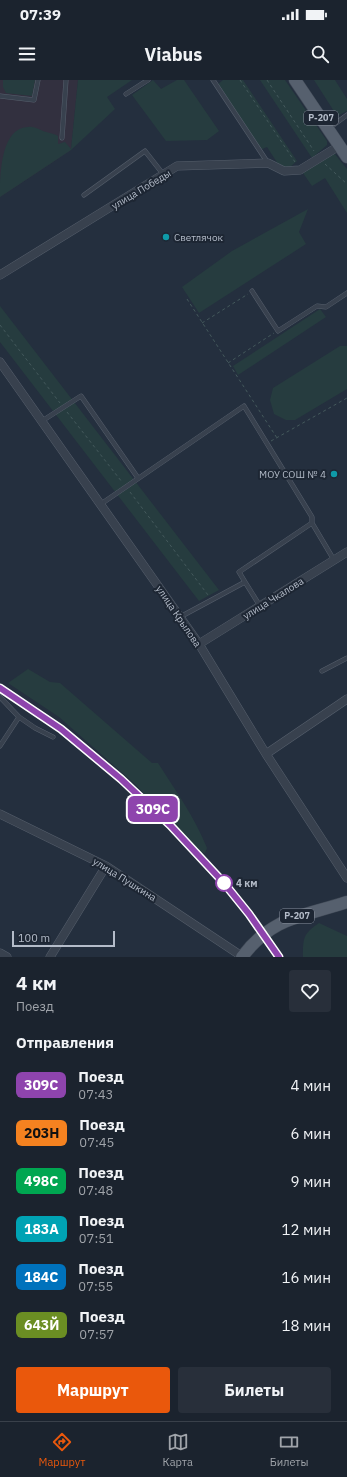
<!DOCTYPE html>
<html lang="ru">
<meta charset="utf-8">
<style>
:root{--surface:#1b232e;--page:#282f3a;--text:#f1f3f6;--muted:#a0a4aa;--line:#39404a;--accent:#ea580c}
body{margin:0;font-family:"IBM Plex Sans",sans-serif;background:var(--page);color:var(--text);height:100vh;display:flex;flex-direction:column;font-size:15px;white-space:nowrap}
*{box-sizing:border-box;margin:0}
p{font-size:13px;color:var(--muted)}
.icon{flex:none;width:22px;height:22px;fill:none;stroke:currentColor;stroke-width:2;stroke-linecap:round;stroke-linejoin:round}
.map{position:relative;height:877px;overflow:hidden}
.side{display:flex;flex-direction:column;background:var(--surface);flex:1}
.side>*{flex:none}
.badge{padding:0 8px;border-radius:6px;font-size:14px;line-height:26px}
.scale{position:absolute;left:12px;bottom:10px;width:103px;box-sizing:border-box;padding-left:4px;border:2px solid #b4bcc9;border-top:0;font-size:11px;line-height:14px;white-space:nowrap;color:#b4bcc9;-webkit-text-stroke:3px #1d2633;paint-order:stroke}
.map>.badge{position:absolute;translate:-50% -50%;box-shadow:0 0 0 2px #fff}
h2{padding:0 16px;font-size:15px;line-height:36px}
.round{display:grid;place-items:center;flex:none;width:42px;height:42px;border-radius:4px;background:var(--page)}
.headline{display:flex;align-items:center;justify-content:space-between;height:68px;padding:0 16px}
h1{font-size:19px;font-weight:800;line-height:30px}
.primary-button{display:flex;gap:8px;margin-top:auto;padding:8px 16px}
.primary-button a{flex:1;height:46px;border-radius:4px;background:var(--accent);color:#fff;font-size:16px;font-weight:800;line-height:46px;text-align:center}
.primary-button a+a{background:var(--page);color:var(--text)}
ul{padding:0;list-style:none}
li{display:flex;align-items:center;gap:12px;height:48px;padding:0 16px}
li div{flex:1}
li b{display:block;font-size:15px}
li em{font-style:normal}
li .badge{min-width:44px;font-weight:700;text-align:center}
.status{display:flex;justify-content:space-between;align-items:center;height:28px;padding:0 20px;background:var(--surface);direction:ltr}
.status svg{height:11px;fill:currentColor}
header{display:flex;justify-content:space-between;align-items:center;height:52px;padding:0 16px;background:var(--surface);font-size:18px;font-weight:800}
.tabs{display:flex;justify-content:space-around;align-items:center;height:56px;border-top:1px solid var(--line);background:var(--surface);font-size:11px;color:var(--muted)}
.tabs a{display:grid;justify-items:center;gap:2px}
.tabs .on{color:var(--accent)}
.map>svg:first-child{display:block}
</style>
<div class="status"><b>07:39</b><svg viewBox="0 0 49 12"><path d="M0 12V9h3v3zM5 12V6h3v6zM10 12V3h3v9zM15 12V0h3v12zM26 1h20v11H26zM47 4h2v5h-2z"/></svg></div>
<header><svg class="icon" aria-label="menu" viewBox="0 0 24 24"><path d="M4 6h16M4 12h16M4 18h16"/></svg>Viabus<svg class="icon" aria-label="search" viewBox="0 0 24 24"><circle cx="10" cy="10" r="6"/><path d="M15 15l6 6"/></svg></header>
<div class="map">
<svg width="347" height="877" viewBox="0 0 347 877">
<rect width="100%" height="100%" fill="#242f3e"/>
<path fill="#32303f" d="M0,0h78l-7,70 -71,47z"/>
<path fill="#263c3f" d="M3,0h32l-3,16 -26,-3 -3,-6z
M78,0h54l-25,17 8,12 -44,41 -71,47c0,-20 0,-69 28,-70 6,-1 10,2 15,4 6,2 10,2 15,5v8l7,-2 6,7z
M153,0l8,9 16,-9h7l35,51 -12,9 -41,1 -34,-46z
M223,0h20l54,81 -7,6h-10l-13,-20 -7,3 -43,-65z
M260,0h25l42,61v4l-15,13z
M314,0h21l12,19v12l-10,5z
M334,73l13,16v44l-22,-35 -13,8 -9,-13z
M308,129l-9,23 7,12 -107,69 -17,-26 50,-36z
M0,226l219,284 -20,11 -199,-259z
M320,229l6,8 -88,58 -5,-9z
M340,266h7v43l-52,31h-9l-12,-6 -4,-14 3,-12z
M28,589l22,13 10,1 92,80h6c18,28 37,55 49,85l-2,5 -6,-1 -63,-67 -77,-68 -51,-34z
M319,843l28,13v21h-44c0,-19 0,-23 16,-34z"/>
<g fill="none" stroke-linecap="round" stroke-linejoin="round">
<defs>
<path id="service" d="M213,0l55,83
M126,14l22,-14
M0,16l34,4 4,-20
M328,49l19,-14
M62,58l4,-58
M84,115l61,-44 18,23
M252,211l26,40 39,-25 9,1 21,-14
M42,341l39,-25 57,82
M101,424l143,-98 68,111v6
M245,502l-6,-10 73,-49 22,37
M180,537l65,-35 15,24
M322,591l25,-13
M0,617l19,20 16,11 18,9
M0,666l19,-29"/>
<path id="minor" d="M0,195l177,-109 91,-3 16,8 16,-1 39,-24
M0,282l199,282 67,110 81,124
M199,564l148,-92
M266,674l81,-55
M0,734l106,52 137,91
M0,873l7,4
M50,877l56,-91"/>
<path id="primary" d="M295,0l52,77
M242,877c31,-41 60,-40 105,-55"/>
</defs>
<use href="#service" stroke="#565f6c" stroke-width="5"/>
<use href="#minor" stroke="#565f6c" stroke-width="9"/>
<use href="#primary" stroke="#414a57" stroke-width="13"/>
<path stroke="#44595c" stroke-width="1" stroke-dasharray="3 3" stroke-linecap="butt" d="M240,0l55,82
M267,0l47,71
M325,84l22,20
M187,219l90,139
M202,243l46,-29
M0,245l60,78
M228,283l46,-30
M67,332l55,70
M271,361l76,-43
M130,412l78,103"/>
<use href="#service" stroke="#38414e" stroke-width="4"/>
<use href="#minor" stroke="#38414e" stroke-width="8"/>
<use href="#primary" stroke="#56606e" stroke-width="12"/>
<defs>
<path id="rail" d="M0,608l61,41 60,50 49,46 79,89 30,43"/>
</defs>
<use href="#rail" stroke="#5a6575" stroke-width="3.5"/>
<use href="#rail" stroke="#1d2633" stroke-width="2" stroke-dasharray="6" stroke-linecap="butt"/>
</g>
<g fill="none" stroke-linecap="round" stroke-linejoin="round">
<defs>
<path id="line" d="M0,608l61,41 60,50 49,46 54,58 25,31 30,43"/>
</defs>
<use href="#line" stroke="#fff" stroke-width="9"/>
<use href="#line" stroke="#8e44ad" stroke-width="6"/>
</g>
<g fill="#0f9aa8" stroke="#1d2633" stroke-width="1.5">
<circle cx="166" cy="157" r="4"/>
<circle cx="334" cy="394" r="4"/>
</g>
<circle fill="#fff" stroke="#8e44ad" stroke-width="2" cx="224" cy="803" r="8"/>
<g text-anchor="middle" stroke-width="4" stroke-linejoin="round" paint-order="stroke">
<g fill="#1d2633" stroke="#878f9c" stroke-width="1">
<rect x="304" y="31" width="34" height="14" rx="3"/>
<rect x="280" y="829" width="34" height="14" rx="3"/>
</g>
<g font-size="9" font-weight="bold" fill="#b4bcc9">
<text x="321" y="41">Р-207</text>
<text x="297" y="839">Р-207</text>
</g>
<g font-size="10" fill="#b4bcc9" stroke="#1d2633">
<text transform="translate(141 109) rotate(-31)" y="4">улица Победы</text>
<text transform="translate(273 518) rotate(-32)" y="4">улица Чкалова</text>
<text transform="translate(179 536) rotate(56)" y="4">улица Крылова</text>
<text transform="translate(125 799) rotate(32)" y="4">улица Пушкина</text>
</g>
<g font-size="10" fill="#b4bcc9" stroke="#1d2633" text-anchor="start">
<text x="174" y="161">Светлячок</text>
<text x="326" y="398" text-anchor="end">МОУ СОШ № 4</text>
</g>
<g font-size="10" font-weight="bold" fill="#b4bcc9" stroke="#1d2633" text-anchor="start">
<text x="236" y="807">4 км</text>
</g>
</g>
</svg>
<div class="scale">100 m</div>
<b class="badge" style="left:153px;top:729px;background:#8e44ad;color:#fff">309С</b>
</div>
<section class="side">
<div class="headline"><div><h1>4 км</h1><p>Поезд</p></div><a class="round"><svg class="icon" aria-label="heart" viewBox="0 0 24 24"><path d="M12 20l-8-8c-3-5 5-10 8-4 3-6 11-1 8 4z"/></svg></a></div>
<h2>Отправления</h2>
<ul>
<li><span class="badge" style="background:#8e44ad;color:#fff">309С</span><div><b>Поезд</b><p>07:43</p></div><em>4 мин</em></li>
<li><span class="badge" style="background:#f58220;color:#111">203Н</span><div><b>Поезд</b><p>07:45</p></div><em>6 мин</em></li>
<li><span class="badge" style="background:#00a651;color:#fff">498С</span><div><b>Поезд</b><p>07:48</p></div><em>9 мин</em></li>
<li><span class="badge" style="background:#00a3b4;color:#fff">183А</span><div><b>Поезд</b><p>07:51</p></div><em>12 мин</em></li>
<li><span class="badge" style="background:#0072bc;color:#fff">184С</span><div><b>Поезд</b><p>07:55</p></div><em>16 мин</em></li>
<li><span class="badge" style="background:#6b8e23;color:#fff">643Й</span><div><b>Поезд</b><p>07:57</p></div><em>18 мин</em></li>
</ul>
<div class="primary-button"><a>Маршрут</a><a>Билеты</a></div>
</section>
<nav class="tabs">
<a class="on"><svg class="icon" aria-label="directions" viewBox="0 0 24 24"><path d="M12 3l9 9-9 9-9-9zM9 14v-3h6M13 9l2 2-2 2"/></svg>Маршрут</a>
<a><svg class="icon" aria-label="map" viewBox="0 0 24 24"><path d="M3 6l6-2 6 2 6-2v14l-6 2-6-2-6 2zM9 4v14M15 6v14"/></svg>Карта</a>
<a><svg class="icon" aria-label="tickets" viewBox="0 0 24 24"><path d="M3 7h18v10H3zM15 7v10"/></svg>Билеты</a>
</nav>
